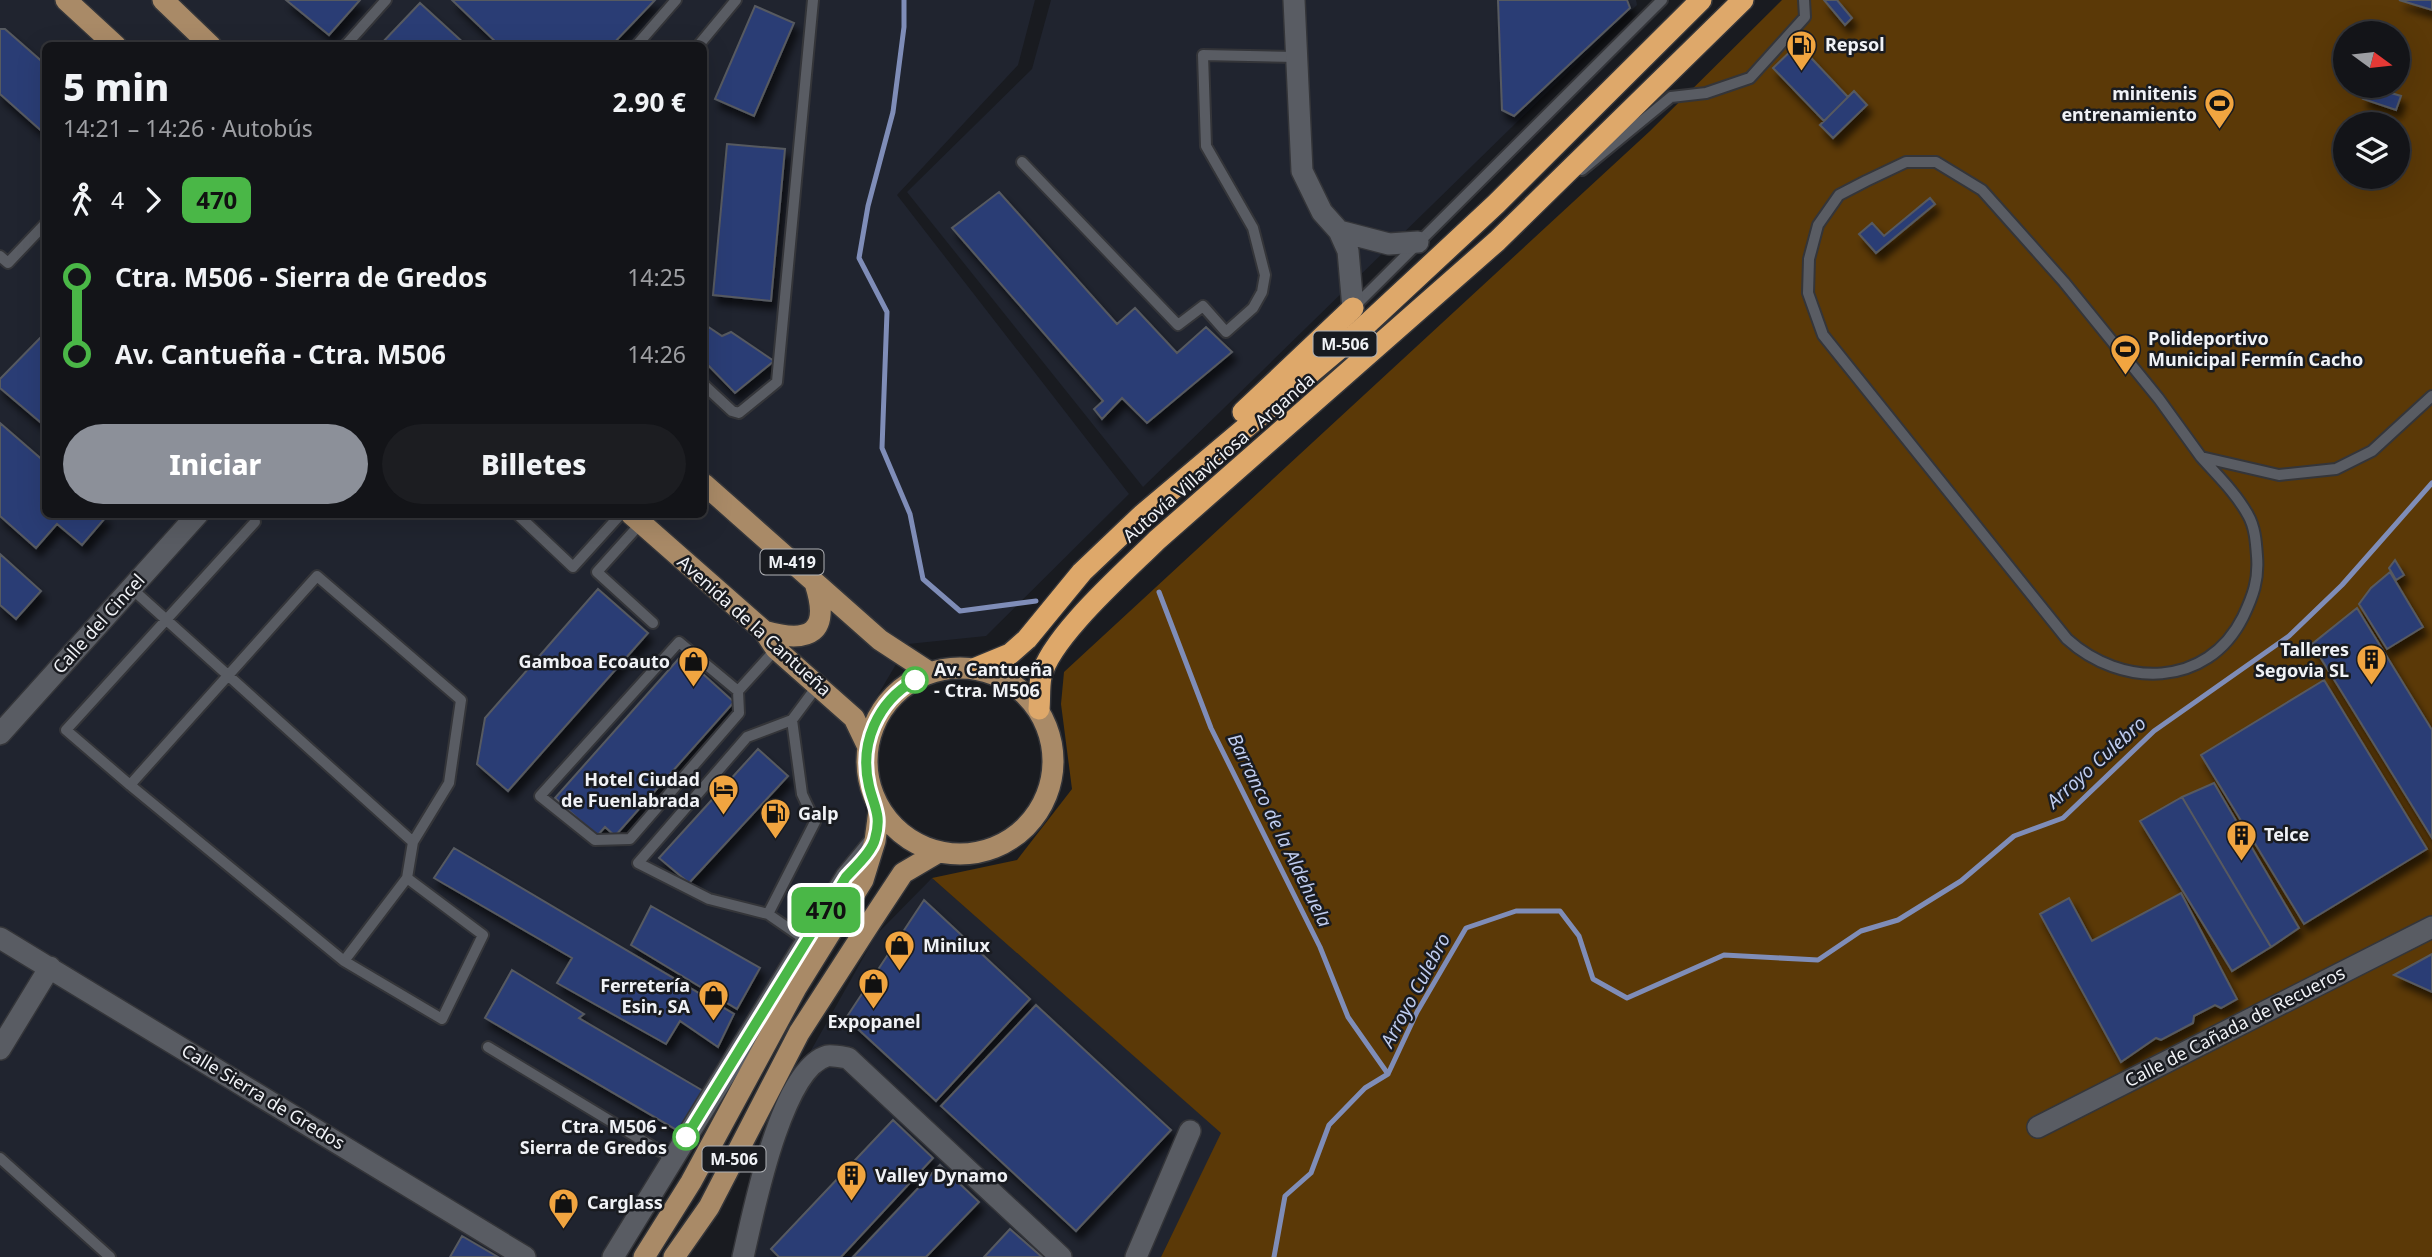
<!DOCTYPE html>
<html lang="es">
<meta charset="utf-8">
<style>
:root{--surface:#131418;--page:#1c1d21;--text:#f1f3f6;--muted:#9d9ea2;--line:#323337;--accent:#8c9099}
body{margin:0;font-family:"Noto Sans",sans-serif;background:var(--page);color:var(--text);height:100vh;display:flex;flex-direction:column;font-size:26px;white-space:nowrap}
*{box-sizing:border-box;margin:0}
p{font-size:23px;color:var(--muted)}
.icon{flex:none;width:38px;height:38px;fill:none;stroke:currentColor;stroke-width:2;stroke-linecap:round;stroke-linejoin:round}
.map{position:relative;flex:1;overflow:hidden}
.sheet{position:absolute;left:42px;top:42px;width:665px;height:476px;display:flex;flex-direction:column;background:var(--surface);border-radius:10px;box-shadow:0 7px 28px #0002,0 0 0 2px var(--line)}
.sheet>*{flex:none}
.badge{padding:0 14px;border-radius:10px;font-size:24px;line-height:46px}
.needle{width:46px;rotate:105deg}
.fabs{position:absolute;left:2333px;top:21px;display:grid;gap:14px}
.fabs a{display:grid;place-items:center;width:77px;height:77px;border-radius:50%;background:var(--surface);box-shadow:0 7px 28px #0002,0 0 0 2px var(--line);font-size:35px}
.map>.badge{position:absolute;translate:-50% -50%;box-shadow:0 0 0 4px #fff}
.legs{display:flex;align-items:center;gap:10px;height:77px;padding:0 21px;font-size:23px}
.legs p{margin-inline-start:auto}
.overview{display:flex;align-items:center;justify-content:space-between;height:119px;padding:0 21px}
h1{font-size:38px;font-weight:800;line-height:52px}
.action{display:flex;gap:14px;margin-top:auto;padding:14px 21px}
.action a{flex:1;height:80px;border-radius:42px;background:var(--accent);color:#fff;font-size:28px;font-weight:800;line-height:80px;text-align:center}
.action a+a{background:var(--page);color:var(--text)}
ul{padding:0 21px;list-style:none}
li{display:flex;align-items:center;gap:24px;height:77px;font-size:26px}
li i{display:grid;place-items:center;width:10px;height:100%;margin:0 9px;background:currentColor}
li i::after{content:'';width:18px;height:18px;margin:-9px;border:5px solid;border-radius:50%;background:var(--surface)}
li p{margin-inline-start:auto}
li:first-child i{background:linear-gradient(#0000 50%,currentColor 0)}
li:last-child i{background:linear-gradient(currentColor 50%,#0000 0)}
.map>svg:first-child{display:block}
</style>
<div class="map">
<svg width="2432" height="1257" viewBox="0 0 2432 1257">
<defs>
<filter id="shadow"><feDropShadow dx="4.5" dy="8" stdDeviation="3.5" flood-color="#0009"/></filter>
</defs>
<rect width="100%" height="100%" fill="#191b20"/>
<path fill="#20242f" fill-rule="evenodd" d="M0,0h1035l-17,65 -121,130 232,299 -143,142 -78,8 -55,93 15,88 -20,57 -224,375h-624zM46,46h658v468h-658z
M1051,0h585l1,5 -494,482 -236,-295 125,-123z
M932,878l290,255 -61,124h-406l36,-171 85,-151z"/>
<path fill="#5b3907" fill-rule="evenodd" d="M1782,0h650v1257h-1271l60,-124 -289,-255 85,-18 55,-71 -11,-85 3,-32 586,-541zM2345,33h53v53h-53zM2345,124h53v53h-53z"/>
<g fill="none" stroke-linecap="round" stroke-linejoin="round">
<path stroke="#7f8db8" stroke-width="5" d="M904,0v27l-11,85 -25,94 -9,52 28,54 -5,136 28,66 13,65 37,32 76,-10
M1159,592l52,136 109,219 28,70 40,57
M1274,1257l11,-61 26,-23 18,-48 36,-37 23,-14 29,-62 49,-84 50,-17h44l19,25 14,43 34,19 97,-43 94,5 43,-29 37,-11 63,-39 53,-45 49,-18 91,-87 135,-95 53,-51 90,-102"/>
</g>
<path fill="#2c3c74" stroke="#575a61" stroke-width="2" filter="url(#shadow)" d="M286,0h74l-31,35z
M452,0h203l-44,46h-111z
M1498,0h129l3,8 -116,108 -12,-6z
M1824,0h13l15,18 -7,7z
M2399,0h33v10z
M420,3l47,43h-88z
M755,6l39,17 -40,93 -39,-17z
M0,29h5l41,36v70l-46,-41z
M1798,44l50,53 -24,24 -51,-53z
M2368,86l33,10 -5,14 -33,-11z
M1854,91l13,14 -34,33 -13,-13z
M727,144l58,5 -14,152 -58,-6z
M999,192l118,132 18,-16 42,45 29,-26 26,25 -85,71 -25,-25 -20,21 -8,-10 9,-8 -151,-173z
M1930,198l5,6 -59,49 -17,-19 13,-11 12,13z
M704,324l18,12 9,-4 43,29 -39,32 -31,-32z
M46,332v95l-46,-39v-9z
M0,423l46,40v51h57l3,3 -24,28 -25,-21 -21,24 -36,-32z
M0,554l41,37 -25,28 -16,-14z
M2395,560l9,15 -8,5 -7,-12z
M2390,572l33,55 -36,22 -28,-45 12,-16z
M598,589l50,44 -140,158 -31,-27 8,-46z
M2357,608l75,122v108l-120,-194z
M682,655l52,47 -119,134 -10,-9 -8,9 -42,-38z
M2324,680l103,169 -123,75 -103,-169z
M758,749l30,27 -99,107 -30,-25z
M2214,783l85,145 -28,19 -89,-150z
M2182,797l89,150 -39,24 -92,-150z
M454,848l280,166 -16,33 -38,-26 -14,23 -109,-61 15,-25 -138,-80z
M2181,893l56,106 -16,9 -6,-3 -21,11 -1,7 -32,17 -5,-2 -35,24 -81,-148 29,-16 23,43z
M924,900l106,99 -94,102 -90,-83z
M651,906l109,62 -23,41 -106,-64z
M2432,954v38l-38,-17z
M512,970l72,44 -5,4 126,74 -23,41 -197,-115z
M1036,1005l135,125 -95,101 -135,-125z
M893,1120l40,38 -92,99h-62l-8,-8z
M940,1165l39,37 -53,55h-73z
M1010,1229l32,28h-58z
M462,1236l36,21h-48z"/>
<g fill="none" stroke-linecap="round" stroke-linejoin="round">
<defs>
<path id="lane" d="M345,46l41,-46
M636,46l40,-46
M698,46l38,-46
M1022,162l156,163 25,-19 23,26 27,-24 9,-16 3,-17 -12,-47 -47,-82 -3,-91 93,2
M1582,170l89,-73 35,-4 44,-15 55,-61 -1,-17
M0,256l8,7 38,-40
M1354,307l308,-307
M704,385l28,26 7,2 38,-31 36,-382
M2201,457c16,18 35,36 47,58 7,12 8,27 9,41 2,24 -4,40 -14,61 -36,72 -122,71 -176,22l-244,-304 -15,-42 1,-34 9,-34 21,-30 27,-14 40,-19h30l46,28 82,92 95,117 42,58 78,18 57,-6 36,-18 60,-55
M518,515l55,52 48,-53
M641,523l-44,49 56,51
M131,588l282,254 -6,36 -63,83
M738,691l-59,-49 -139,154 55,44 35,-1 109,-126 -1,-22 38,-42
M130,785l-64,-55 189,-208
M407,878l76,57 -41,84 -98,-58 -214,-176 187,-209 144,124 -12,83 -36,59
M768,914l-59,-15 -71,-36 109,-126 45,-17
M807,941l-39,-27 47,-92 -13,-28 -10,-74 26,-35
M488,1047l185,112
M0,1158l110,99"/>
<path id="street" d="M1294,0l8,171 20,41 17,19 9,20 5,57
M1339,231l50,13 29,-2
M0,734l198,-220
M0,938l525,319
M0,1049l50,-82
M2038,1127l394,-200
M613,1257l233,-380 28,-34
M743,1257c10,-43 38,-188 84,-201 5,-1 15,1 21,2l213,199
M1136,1257l54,-126"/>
<path id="primary" d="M66,0l50,46
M163,0l48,46
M704,484l176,156 49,32
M631,514l133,117 12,18 78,69 13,27
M764,631c46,13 67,2 51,-48
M867 761a93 93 0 1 1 186 0a93 93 0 1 1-186 0Z
M644,1257l47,-75 105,-194 67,-108 12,-39 4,-31
M674,1257l35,-50 90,-174 71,-110 33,-50 34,-20"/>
<path id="highway" d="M1243,412l110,-104
M976,668l34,-14 17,-15 55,-67 60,-57 210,-177 144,-134 205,-204
M1039,709c1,-10 0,-22 2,-32 9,-40 86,-107 116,-137l340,-299 246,-241"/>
</defs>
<use href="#lane" stroke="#343539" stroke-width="14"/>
<use href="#street" stroke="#343539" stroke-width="24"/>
<use href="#primary" stroke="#343539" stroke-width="24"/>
<use href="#highway" stroke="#343539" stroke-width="24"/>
<use href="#lane" stroke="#595c63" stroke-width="10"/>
<use href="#street" stroke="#595c63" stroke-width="21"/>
<use href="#primary" stroke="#a98a67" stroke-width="21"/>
<use href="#highway" stroke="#dea86a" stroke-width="21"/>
</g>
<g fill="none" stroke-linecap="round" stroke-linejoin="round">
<defs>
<path id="line-1" d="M686,1137l160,-260c9,-10 26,-25 29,-38 7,-24 -1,-32 -6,-53 -10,-42 8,-84 46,-106"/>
</defs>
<use href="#line-1" stroke="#fff" stroke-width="16"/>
<use href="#line-1" stroke="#4ab747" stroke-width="10"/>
</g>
<defs>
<symbol id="fuel-pin" viewBox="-11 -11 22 30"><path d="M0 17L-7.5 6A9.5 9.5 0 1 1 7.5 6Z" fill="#f1a540" stroke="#191b20"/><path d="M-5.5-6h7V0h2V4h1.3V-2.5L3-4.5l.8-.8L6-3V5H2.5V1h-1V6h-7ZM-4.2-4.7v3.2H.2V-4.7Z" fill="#111"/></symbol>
<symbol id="stadium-pin" viewBox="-11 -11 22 30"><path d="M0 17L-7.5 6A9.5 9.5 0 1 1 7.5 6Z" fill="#f1a540" stroke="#191b20"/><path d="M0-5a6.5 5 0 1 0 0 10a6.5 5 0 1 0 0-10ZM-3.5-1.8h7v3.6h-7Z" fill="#111"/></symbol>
<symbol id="building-pin" viewBox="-11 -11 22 30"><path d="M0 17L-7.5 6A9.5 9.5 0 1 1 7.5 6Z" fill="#f1a540" stroke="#191b20"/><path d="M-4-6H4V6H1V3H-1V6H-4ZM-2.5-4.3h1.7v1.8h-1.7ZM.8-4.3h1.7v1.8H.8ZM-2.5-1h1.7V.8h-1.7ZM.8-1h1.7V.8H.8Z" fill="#111"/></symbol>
<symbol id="shop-pin" viewBox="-11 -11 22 30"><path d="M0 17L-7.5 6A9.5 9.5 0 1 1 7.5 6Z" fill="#f1a540" stroke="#191b20"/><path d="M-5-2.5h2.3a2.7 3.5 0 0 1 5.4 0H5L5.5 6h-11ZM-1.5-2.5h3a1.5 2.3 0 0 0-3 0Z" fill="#111"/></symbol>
<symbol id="hotel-pin" viewBox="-11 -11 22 30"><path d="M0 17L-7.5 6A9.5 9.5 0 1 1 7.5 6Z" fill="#f1a540" stroke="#191b20"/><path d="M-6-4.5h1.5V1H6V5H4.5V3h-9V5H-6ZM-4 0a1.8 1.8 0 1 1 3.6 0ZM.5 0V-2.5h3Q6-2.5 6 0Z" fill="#111"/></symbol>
</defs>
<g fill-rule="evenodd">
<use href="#fuel-pin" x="1784" y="28" width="35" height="47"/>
<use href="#stadium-pin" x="2202" y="86" width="35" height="47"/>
<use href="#stadium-pin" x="2108" y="332" width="35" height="47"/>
<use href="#building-pin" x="2354" y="642" width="35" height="47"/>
<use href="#shop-pin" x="676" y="644" width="35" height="47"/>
<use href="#hotel-pin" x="706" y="772" width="35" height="47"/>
<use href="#fuel-pin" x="758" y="796" width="35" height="47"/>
<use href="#building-pin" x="2224" y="818" width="35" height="47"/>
<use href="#shop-pin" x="882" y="928" width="35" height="47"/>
<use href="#shop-pin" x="856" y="966" width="35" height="47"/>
<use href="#shop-pin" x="696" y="978" width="35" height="47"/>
<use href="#building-pin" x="834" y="1158" width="35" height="47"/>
<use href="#shop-pin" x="546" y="1186" width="35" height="47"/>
</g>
<g fill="#fff" stroke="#4ab747" stroke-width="3.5">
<circle cx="915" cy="680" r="12"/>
<circle cx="686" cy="1137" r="12"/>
</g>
<g text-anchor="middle" stroke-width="5" stroke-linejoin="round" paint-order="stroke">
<g fill="#191b20" stroke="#b0b2b6" stroke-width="2">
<rect x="1313.5" y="331.5" width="63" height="25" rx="5"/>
<rect x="760.5" y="549.5" width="63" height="25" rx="5"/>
<rect x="702.5" y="1146.5" width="63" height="25" rx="5"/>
</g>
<g font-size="16" font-weight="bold" fill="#f0f2f6">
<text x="1345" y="350">M-506</text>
<text x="792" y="568">M-419</text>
<text x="734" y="1165">M-506</text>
</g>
<g font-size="18" font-weight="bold" fill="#f0f2f6" stroke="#191b20" text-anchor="start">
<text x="1825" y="51">Repsol</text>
<text x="2197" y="100" text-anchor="end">minitenis<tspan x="2197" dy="21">entrenamiento</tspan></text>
<text x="2148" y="345">Polideportivo<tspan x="2148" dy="21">Municipal Fermín Cacho</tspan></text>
<text x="2349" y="656" text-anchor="end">Talleres<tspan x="2349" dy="21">Segovia SL</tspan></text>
<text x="670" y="668" text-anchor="end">Gamboa Ecoauto</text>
<text x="700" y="786" text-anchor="end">Hotel Ciudad<tspan x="700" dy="21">de Fuenlabrada</tspan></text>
<text x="798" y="820">Galp</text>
<text x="2264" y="841">Telce</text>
<text x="923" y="952">Minilux</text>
<text x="690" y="992" text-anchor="end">Ferretería<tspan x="690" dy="21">Esin, SA</tspan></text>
<text x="874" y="1028" text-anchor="middle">Expopanel</text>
<text x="875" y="1182">Valley Dynamo</text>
<text x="587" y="1209">Carglass</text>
</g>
<g font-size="18" fill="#f0f2f6" stroke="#191b20">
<text transform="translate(1219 458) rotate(-41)" y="6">Autovía Villaviciosa - Arganda</text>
<text transform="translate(99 624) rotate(-48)" y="6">Calle del Cincel</text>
<text transform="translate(754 626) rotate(42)" y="6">Avenida de la Cantueña</text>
<text transform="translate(2235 1027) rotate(-27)" y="6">Calle de Cañada de Recueros</text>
<text transform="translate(263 1097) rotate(31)" y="6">Calle Sierra de Gredos</text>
</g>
<g font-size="18" font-weight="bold" fill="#f0f2f6" stroke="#191b20" text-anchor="start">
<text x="934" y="676">Av. Cantueña<tspan x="934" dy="21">- Ctra. M506</tspan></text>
<text x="667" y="1133" text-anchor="end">Ctra. M506 -<tspan x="667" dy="21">Sierra de Gredos</tspan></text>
</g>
<g font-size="19" font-style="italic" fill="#bfccef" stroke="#191b20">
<text transform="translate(2096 762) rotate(-42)" y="7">Arroyo Culebro</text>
<text transform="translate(1280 830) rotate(64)" y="7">Barranco de la Aldehuela</text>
<text transform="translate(1415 990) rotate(-62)" y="7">Arroyo Culebro</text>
</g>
</g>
</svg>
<div class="fabs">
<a><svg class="needle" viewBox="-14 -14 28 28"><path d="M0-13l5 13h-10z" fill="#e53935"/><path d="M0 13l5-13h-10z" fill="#9d9ea2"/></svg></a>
<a><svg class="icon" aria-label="layers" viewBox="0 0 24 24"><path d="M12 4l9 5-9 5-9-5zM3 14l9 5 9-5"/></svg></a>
</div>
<b class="badge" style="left:826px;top:910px;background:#4ab747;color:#111">470</b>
<section class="sheet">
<div class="overview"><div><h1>5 min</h1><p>14:21 – 14:26 · Autobús</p></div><b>2.90 €</b></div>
<div class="legs"><svg class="icon" aria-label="walk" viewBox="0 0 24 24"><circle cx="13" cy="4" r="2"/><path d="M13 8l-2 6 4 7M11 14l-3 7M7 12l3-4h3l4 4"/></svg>4<svg class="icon" aria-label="forward" viewBox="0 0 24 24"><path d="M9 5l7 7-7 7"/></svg><b class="badge" style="background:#4ab747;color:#111">470</b></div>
<ul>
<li><i style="color:#4ab747"></i><b>Ctra. M506 - Sierra de Gredos</b><p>14:25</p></li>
<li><i style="color:#4ab747"></i><b>Av. Cantueña - Ctra. M506</b><p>14:26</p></li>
</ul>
<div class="action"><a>Iniciar</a><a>Billetes</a></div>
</section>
</div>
